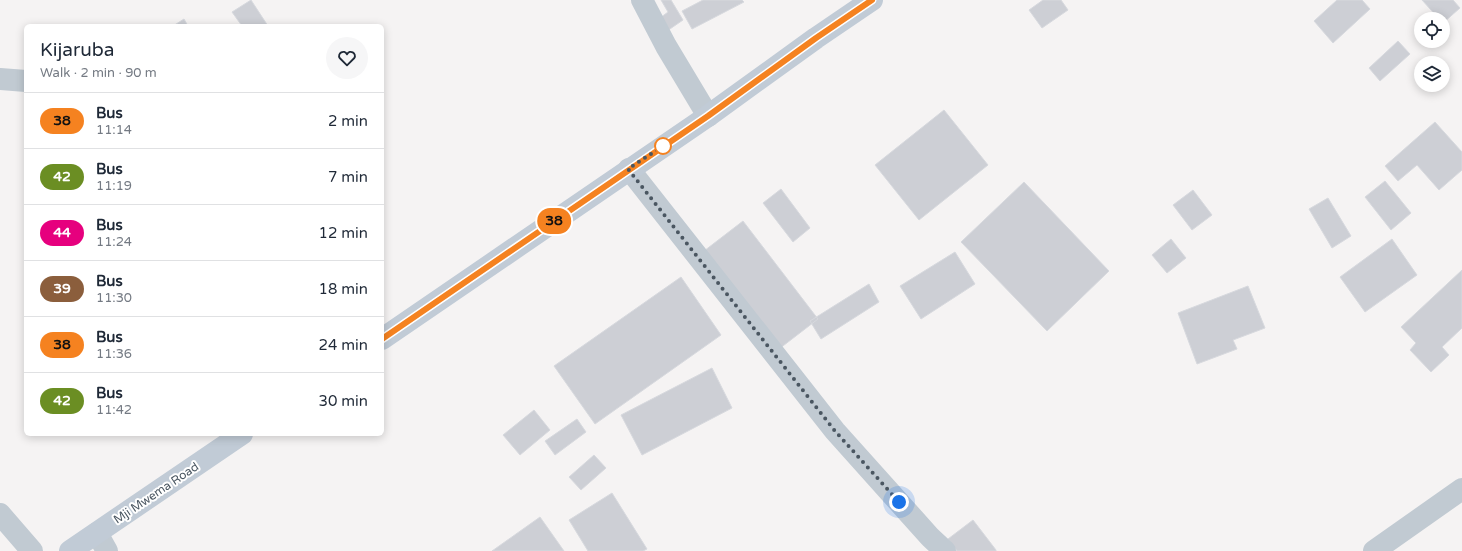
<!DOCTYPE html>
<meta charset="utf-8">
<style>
:root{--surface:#fff;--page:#f6f6f7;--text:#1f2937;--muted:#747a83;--line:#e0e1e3}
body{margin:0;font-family:"Varela Round",sans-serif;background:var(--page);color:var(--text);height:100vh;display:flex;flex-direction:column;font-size:15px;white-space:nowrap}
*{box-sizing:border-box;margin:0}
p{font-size:13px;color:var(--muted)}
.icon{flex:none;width:22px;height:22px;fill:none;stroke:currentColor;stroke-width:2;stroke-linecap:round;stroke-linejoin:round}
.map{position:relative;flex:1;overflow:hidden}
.panel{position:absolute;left:24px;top:24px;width:360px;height:412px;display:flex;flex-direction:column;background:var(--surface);border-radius:6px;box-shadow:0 2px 10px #0003}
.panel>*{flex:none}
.badge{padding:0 8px;border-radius:13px;font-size:14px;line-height:26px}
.controls{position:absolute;left:1414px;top:12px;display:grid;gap:8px}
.controls a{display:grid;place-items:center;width:36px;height:36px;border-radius:50%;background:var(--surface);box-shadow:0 2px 10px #0003;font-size:20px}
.you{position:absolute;width:20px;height:20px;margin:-10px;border:3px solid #fff;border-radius:50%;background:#1a73e8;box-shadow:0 0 0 6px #1a73e833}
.map>.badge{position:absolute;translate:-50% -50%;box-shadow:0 0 0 2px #fff}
.round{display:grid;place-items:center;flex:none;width:42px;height:42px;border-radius:21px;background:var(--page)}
.overview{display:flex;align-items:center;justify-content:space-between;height:68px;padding:0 16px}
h1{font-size:19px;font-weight:600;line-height:30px}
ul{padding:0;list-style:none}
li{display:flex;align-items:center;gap:12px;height:56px;padding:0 16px;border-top:1px solid var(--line)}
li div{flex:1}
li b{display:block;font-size:15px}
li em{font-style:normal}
li .badge{min-width:44px;font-weight:700;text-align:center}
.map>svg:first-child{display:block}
</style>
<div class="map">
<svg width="1462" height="551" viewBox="0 0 1462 551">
<rect width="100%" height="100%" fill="#f5f3f3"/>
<path fill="#cdcfd5" stroke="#d7d9de" d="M251,0l17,26h-26l-10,-14z
M661,0h10l12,20 -16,11 -7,-13 8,-6z
M703,0h39l2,2 -52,27 -10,-18z
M1043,0h18l7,10 -26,18 -13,-18z
M1337,0h25l8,9 -37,34 -19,-22z
M1422,0h31l7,8 -17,15v-4h-4z
M184,19l4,7h-15z
M1398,41l12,13 -30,27 -11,-13z
M944,110l44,55 -69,55 -44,-55z
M1435,122l27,30v18l-23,20 -22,-25 -19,16 -13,-15z
M1385,181l26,32 -20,17 -26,-33z
M1024,182l85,89 -62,60 -86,-89z
M781,189l29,39 -17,14 -30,-39z
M1193,190l19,25 -20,15 -19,-25z
M1328,198l23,38 -19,12 -23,-39z
M743,221l75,98 -39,30 -75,-98z
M1171,239l15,19 -19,15 -15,-18z
M1392,239l25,36 -52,37 -25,-35z
M955,252l20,32 -54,35 -21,-33z
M1462,270v58l-20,19 7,8 -18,17 -21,-22 6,-7 -15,-16z
M681,277l40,58 -126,89 -41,-58z
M869,284l10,18 -58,37 -11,-18z
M1248,286l17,42 -32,12 4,9 -40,15 -19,-51z
M712,368l20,40 -90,47 -21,-40z
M534,410l16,20 -30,25 -17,-20z
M577,419l9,13 -31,23 -10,-14z
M594,455l12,13 -25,22 -12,-13z
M612,493l35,56 -4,2h-55l-19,-31z
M540,517l24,34h-72z
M973,520l23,30v1h-39l-9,-12z"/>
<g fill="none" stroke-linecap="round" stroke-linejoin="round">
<path stroke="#c1cad2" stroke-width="22" d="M642,0l24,46 42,70
M0,79l26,2
M629,169l206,262 95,106 15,14
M0,514l32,37
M97,533l10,18
M1374,551l88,-62"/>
<path stroke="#c1cbd6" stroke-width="22" d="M382,339l326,-223 108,-78 56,-38
M70,551l172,-117"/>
</g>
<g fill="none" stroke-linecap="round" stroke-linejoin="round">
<defs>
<path id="line" d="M382,339l326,-223 108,-78 56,-38"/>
</defs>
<use href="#line" stroke="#fff" stroke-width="9"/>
<use href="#line" stroke="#f58220" stroke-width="6"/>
<path stroke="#4a5661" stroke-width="4" stroke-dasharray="0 7.2" d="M663,146l-35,23 207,262 64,71"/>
</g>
<circle fill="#fff" stroke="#f58220" stroke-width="2" cx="663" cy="146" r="8"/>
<g text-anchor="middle" stroke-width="4" stroke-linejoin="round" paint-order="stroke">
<g font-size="12" fill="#4a5661" stroke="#fff">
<text transform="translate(156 493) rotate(-34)" y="4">Mji Mwema Road</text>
</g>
</g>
</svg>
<div class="controls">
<a><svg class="icon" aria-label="locate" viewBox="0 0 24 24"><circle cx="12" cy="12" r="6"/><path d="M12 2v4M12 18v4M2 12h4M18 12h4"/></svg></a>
<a><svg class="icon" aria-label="layers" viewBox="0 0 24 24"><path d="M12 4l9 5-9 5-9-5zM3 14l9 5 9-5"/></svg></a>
</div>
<div class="you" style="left:899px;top:502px"></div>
<b class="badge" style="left:554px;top:221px;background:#f58220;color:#111">38</b>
<section class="panel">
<div class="overview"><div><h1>Kijaruba</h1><p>Walk · 2 min · 90 m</p></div><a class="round"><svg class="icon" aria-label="heart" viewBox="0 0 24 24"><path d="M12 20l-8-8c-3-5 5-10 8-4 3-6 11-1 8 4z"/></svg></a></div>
<ul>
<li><span class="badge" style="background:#f58220;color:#111">38</span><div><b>Bus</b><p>11:14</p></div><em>2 min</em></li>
<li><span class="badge" style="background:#6b8e23;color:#fff">42</span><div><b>Bus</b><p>11:19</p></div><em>7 min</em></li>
<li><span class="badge" style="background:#e6007e;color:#fff">44</span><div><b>Bus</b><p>11:24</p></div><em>12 min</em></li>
<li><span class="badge" style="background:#8b5e3c;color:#fff">39</span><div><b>Bus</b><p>11:30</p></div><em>18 min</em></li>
<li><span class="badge" style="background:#f58220;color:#111">38</span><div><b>Bus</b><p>11:36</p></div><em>24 min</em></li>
<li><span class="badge" style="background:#6b8e23;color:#fff">42</span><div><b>Bus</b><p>11:42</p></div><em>30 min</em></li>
</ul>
</section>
</div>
